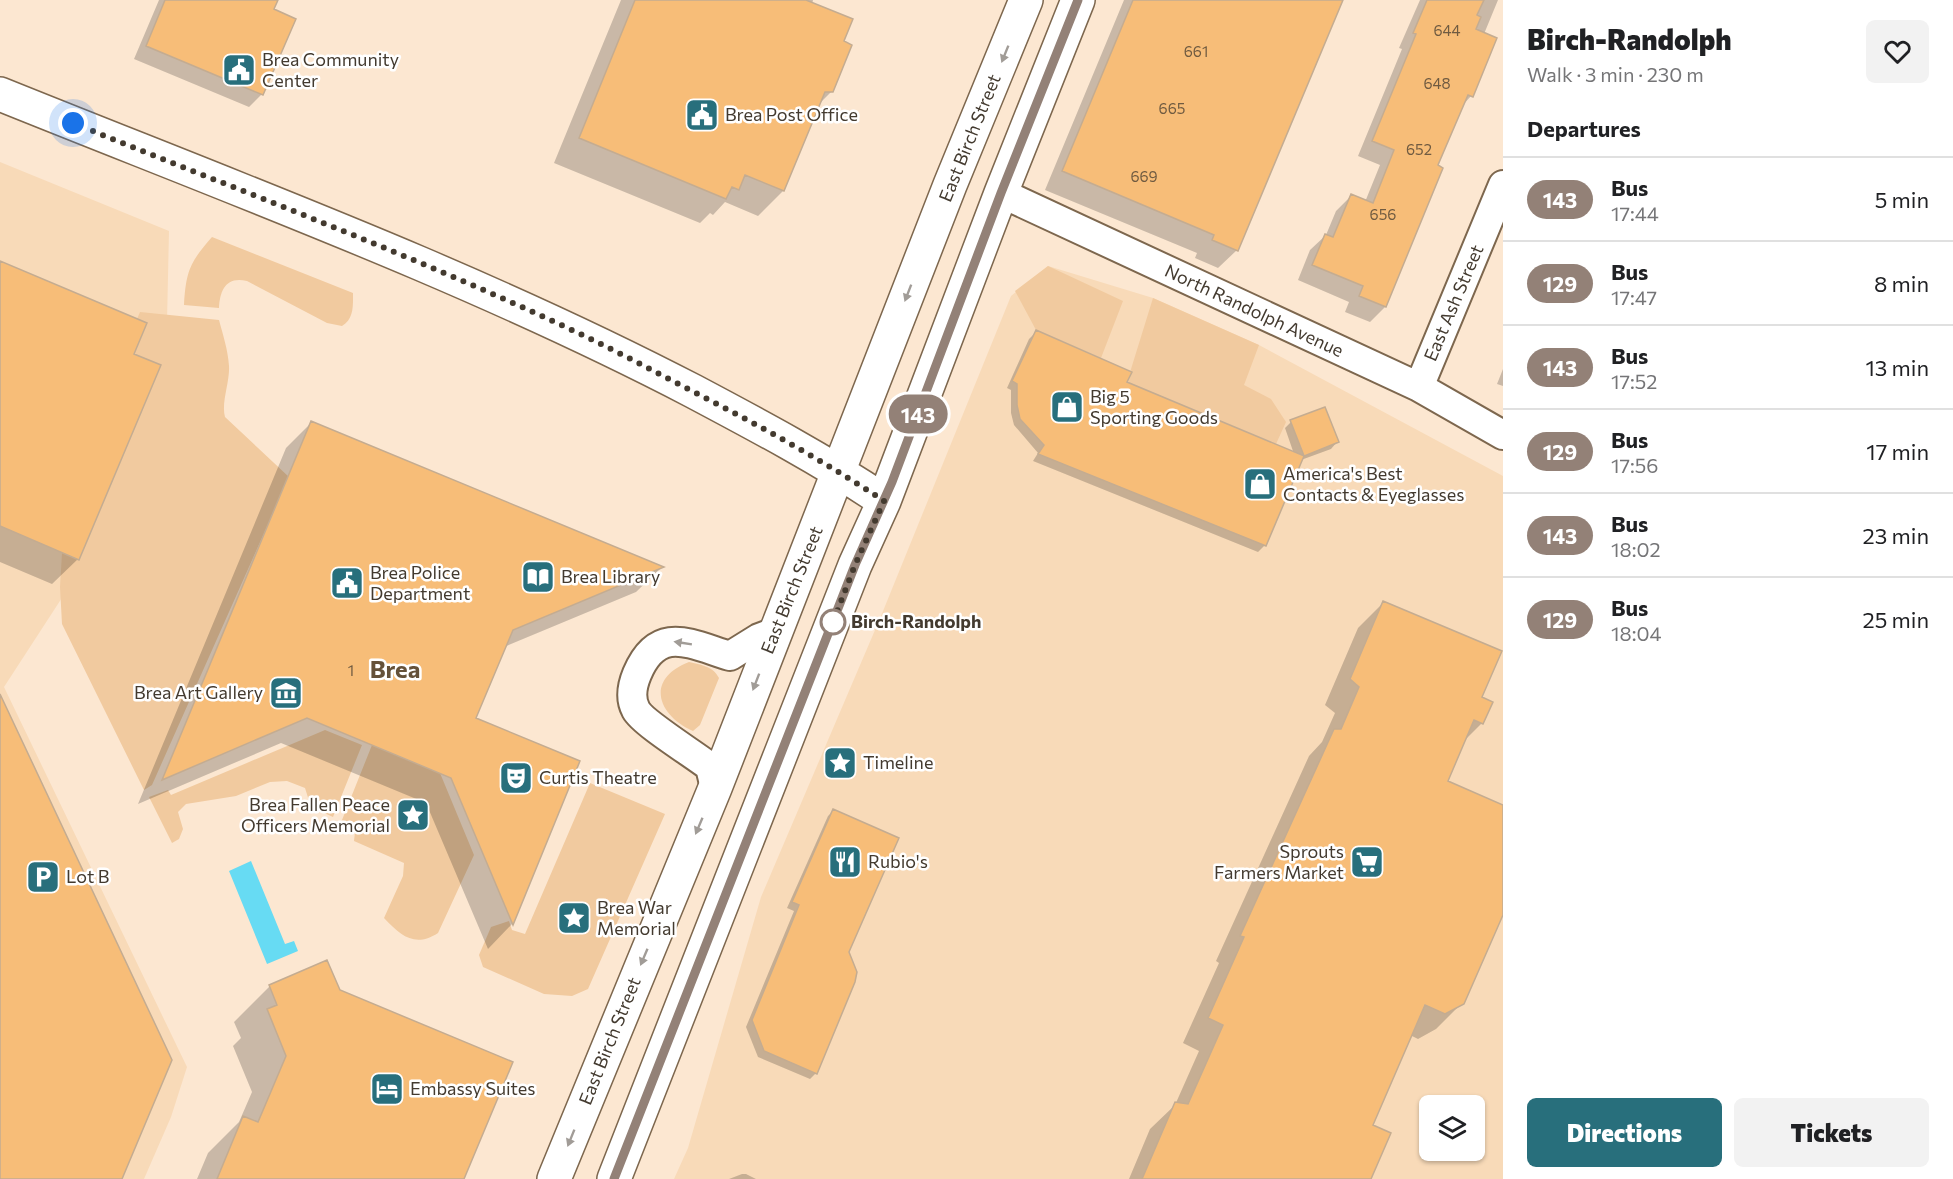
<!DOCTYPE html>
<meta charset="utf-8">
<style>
:root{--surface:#fff;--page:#f2f2f2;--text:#202124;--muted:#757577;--line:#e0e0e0;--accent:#286f7c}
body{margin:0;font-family:Commissioner,sans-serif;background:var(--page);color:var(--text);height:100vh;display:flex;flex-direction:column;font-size:22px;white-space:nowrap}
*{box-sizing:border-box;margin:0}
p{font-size:20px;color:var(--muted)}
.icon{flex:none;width:33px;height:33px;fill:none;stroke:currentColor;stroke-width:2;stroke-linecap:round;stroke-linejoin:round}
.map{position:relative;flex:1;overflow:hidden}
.sheet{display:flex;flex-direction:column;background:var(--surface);width:450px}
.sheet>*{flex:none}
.badge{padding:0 12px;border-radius:20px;font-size:21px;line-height:39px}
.tools{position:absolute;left:1419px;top:1095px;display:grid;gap:12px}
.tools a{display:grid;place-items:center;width:66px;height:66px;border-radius:9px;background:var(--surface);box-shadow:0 2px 4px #0004;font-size:30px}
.you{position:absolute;width:30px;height:30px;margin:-15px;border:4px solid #fff;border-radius:50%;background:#1a73e8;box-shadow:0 0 0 9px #1a73e833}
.map>.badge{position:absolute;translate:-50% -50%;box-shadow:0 0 0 3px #fff}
h2{padding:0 24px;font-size:22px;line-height:54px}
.round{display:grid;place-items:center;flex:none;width:63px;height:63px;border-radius:9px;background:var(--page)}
.head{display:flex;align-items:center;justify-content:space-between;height:102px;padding:0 24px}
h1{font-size:28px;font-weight:800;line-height:45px}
.cta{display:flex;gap:12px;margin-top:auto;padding:12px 24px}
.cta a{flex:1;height:69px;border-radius:9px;background:var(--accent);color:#fff;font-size:24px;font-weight:800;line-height:69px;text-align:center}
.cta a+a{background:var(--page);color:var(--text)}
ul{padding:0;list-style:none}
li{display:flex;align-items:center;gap:18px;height:84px;padding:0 24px;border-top:2px solid var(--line)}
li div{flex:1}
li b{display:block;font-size:22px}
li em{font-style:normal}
li .badge{min-width:66px;font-weight:700;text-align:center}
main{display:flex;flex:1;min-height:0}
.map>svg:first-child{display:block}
</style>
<main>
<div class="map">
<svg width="1503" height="1179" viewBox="0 0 1503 1179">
<rect width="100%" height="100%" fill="#fce7d1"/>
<path fill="#f8dab8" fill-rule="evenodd" d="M0,162l169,69 -3,136 -84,200 -78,120 183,380 -16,50 -27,62h-144z
M1048,266l105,32 106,47 244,131v703h-829l14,-31 73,-251 120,-281 130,-320zM1430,1106h44v44h-44z"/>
<path fill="#f1ca9f" d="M212,237l141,56c0,13 1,26 -11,33l-15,-3 -80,-42c-21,-5 -27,9 -28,27l-35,-3c2,-34 6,-43 28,-68z
M1048,266l75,35 -22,57 -65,-28 -21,-39z
M1153,298l106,47 -15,40 27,14 15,23 -10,22 -149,-62z
M140,312l79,8c4,15 9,30 10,46 1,16 -8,37 -4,51l64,60 -137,308 -8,5 -82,-166 -2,-37 2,-34 17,6 82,-194 -27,-11 13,-30 -10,-5z
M689,662c12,3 24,4 30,16l-19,47 -7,6c-36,-16 -48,-52 -4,-69z
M325,730l37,15 -29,72 -22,-10 -6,-19 -18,-7 -17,1 -34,14 -50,8 -8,8 5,17 -4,10 -7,4 -23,-46 19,-7 3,5z
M372,745l68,28 34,82 -36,78c-23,15 -37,3 -54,-15l19,-42 1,-13 -50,-22 1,-9 -5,-8 -8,-4z
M590,783l75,31 -77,175 -16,7 -28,-2 -61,-27 -4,-12 12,-28 18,-6 3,9 13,4z"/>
<path fill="#67dbf3" d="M251,861l34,83 9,-3 4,10 -31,13 -38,-93z"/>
<path fill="#0003" d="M159,0h117l-4,10 -10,84 -13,13 -115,-48z
M621,0h192l-1,4 30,38 -10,49 -13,13 -36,87 -25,25 -33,-14 -12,13 -3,-2 -10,10 -146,-60z
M1124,0h217l-104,250 -19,18 -23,-10 2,-5 -152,-63z
M1420,0h78l-14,34 -13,62 -9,10 -26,60 5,2 -56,139 -15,15 -25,-10 4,-10 -51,-22 12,-30 16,-15 10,-24 15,-15 14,6 15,-37 -22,-9 44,-107 -3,-1z
M0,263l132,92 -54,204 -26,25 -52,-22z
M1036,332l89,50 169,72 -9,-26 6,-6 46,20 -6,7 -30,11 -36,85 -7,7 -225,-91 5,-8 -24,-28 -3,-12v-23l-4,-2 22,-49z
M1503,369v17l-6,-2z
M311,423l350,145 -25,24 -132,55 -30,72 105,43 -67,162 -24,25 -62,-146 -145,-60 -143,61 148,-356z
M1383,603l97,95 2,25 -20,20 -16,39 57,25v107l-41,89 -26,26 -18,10 -8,-4 -39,90 -2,54h-240l21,-50 25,-24 24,-54 -16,-8 36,-80 -3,-2 93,-205 13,-14 13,-29 -10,-8 33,-77z
M834,810l13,141 -31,122 -6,6 -52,-22 -12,-30 48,-116 -7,-3 41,-92z
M270,986l69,5 124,188h-266l11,-26 31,-31 13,-30 -19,-46 8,-8 -7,-16z
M742,1174h4l10,5h-27z"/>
<path fill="#f7bd78" stroke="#c4ac91" stroke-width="1.5" d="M165,0h113l-4,9 22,10 -33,76 -117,-49z
M635,0h171l47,19 -9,22 8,4 -19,47h-8l-41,99 -39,-16 -6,15 -7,-3 -6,12 -147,-61z
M1133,0h210l-105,251 -26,-11 2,-5 -152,-64z
M1427,0h57l-7,15 4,2 -5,12 21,9 -24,59 -5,-2 -30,70 5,3 -57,139 -27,-11 4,-10 -51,-21 13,-31 8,3 18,-43 22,9 21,-53 -22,-9 44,-107 -3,-1z
M0,261l147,62 -13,31 27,11 -82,195 -79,-34z
M1036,330l96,42 -5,10 177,74 -14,-36 35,-13 14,35 -35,14 -38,90 -228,-92 6,-9 -24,-26 -3,-14v-21l-5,-3z
M311,421l353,146 -151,63 -37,88 104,43 -67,164 -62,-147 -144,-60 -145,62z
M1383,601l119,50 -20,46 11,5 -10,22 -9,-4 -26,61 55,24v110l-39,89 -19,10 -20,-9 -52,120 18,8 -20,46h-229l33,-77 13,2 35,-79 -15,-7 36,-81 -4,-1 94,-207h7l18,-42 -9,-8z
M0,694l172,366 -50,119h-122z
M833,809l66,29 -50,114 8,20 -2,10 -38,92 -53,-23 -12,-31 47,-115 -7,-3z
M327,960l13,30 173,72 -49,117h-247l26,-63 15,6 28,-66 -19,-47 10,-4 -8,-20z"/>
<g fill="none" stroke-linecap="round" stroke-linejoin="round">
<defs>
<path id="street" d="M1001,193l418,194 84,48
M1419,387l84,-202
M715,788l-5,-21c-15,-12 -67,-44 -74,-57 -6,-11 -4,-24 1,-36 21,-50 53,-30 93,-18l29,-18 16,-6"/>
<path id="secondary" d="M0,94c233,94 470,181 693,297 66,35 130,69 191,110
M554,1179l161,-391 235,-603 76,-185
M614,1179l241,-614 29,-64 117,-308 77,-193"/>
</defs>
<use href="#street" stroke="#7d674e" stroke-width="32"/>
<use href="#secondary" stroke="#7d674e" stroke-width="36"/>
<use href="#street" stroke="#fff" stroke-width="28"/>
<use href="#secondary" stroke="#fff" stroke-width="33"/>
</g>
<defs><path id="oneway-solid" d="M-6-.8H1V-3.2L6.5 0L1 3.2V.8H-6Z" transform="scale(1.5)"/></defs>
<g fill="#a19c97">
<use href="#oneway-solid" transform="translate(1005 54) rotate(112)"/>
<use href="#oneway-solid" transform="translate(908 293) rotate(111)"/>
<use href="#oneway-solid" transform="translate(683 643) rotate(-171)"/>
<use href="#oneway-solid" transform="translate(756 682) rotate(111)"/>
<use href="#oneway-solid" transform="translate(699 826) rotate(113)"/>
<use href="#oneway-solid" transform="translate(644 957) rotate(113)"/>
<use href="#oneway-solid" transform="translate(571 1138) rotate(112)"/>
</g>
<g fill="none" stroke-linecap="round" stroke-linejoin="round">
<defs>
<path id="line" d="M614,1179l241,-614 37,-83 109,-289 77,-193"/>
</defs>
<use href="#line" stroke="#fff" stroke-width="14"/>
<use href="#line" stroke="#938177" stroke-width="9"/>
<path stroke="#433a2f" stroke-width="6" stroke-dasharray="0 10.8" d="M73,123c162,66 327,127 486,201 46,21 91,45 137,69 64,33 128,68 188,108l-29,64 -25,65 3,-8"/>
</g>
<defs>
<symbol id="civic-square" viewBox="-11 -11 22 22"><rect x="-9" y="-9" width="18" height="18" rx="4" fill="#286f7c" stroke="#fff"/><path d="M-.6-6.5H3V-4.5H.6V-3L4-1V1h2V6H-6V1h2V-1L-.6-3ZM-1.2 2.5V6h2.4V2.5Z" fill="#fff"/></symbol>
<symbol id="shop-square" viewBox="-11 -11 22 22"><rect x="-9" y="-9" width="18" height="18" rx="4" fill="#286f7c" stroke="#fff"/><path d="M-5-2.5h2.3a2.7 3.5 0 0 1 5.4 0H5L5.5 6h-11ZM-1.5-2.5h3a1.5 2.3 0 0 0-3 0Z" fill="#fff"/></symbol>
<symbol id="library-square" viewBox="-11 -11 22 22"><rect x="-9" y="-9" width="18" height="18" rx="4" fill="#286f7c" stroke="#fff"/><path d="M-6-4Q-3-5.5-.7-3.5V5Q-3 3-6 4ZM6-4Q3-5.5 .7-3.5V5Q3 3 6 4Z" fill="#fff"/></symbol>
<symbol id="museum-square" viewBox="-11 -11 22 22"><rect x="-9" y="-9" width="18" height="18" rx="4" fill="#286f7c" stroke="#fff"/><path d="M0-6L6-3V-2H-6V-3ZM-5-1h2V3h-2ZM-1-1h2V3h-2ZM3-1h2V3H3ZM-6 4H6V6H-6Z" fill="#fff"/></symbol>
<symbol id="sight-square" viewBox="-11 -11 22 22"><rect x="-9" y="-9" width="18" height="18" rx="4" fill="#286f7c" stroke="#fff"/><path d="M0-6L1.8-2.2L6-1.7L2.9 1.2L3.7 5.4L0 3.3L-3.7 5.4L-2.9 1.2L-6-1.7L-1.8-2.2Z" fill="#fff"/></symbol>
<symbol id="theatre-square" viewBox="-11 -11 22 22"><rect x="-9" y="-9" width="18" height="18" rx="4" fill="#286f7c" stroke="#fff"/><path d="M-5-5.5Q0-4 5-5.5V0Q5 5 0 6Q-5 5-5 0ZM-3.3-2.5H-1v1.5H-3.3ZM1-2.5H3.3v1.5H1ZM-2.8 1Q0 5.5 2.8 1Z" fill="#fff"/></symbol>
<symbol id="restaurant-square" viewBox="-11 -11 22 22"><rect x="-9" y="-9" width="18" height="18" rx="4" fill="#286f7c" stroke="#fff"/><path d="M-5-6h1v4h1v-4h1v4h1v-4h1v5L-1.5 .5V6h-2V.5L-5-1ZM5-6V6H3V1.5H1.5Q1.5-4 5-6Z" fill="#fff"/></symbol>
<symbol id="supermarket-square" viewBox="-11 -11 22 22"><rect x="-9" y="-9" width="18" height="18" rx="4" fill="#286f7c" stroke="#fff"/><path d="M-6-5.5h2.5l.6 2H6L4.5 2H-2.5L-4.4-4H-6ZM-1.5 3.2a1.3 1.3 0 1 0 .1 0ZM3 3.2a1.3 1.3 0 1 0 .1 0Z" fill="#fff"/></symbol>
<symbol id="parking-square" viewBox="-11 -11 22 22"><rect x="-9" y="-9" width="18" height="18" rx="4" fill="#286f7c" stroke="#fff"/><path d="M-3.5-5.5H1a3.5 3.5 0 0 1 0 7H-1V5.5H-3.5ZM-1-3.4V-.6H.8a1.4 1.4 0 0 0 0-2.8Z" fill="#fff"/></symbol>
<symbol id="hotel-square" viewBox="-11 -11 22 22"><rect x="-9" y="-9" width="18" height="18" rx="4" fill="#286f7c" stroke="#fff"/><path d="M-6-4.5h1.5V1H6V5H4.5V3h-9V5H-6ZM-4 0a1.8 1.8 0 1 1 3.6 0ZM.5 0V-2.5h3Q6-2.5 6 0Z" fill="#fff"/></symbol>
</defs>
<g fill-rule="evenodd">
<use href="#civic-square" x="220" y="51" width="38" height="38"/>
<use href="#civic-square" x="683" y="96" width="38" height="38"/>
<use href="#shop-square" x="1048" y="388" width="38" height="38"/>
<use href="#shop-square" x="1241" y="465" width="38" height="38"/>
<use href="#library-square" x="519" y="558" width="38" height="38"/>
<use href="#civic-square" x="328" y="564" width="38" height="38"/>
<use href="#museum-square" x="267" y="674" width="38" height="38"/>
<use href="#sight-square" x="821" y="744" width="38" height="38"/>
<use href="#theatre-square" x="497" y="759" width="38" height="38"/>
<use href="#sight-square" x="394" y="796" width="38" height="38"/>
<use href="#restaurant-square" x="826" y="843" width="38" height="38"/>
<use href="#supermarket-square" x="1348" y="843" width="38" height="38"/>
<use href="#parking-square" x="24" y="858" width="38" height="38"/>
<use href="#sight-square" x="555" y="899" width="38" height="38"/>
<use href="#hotel-square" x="368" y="1070" width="38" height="38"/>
</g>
<circle fill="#fff" stroke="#938177" stroke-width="3" cx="833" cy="622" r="12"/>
<g text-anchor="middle" stroke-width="5" stroke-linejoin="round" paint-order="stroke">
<g font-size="15" fill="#705b41">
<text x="1447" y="36">644</text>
<text x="1196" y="57">661</text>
<text x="1437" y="89">648</text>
<text x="1172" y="114">665</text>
<text x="1419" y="155">652</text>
<text x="1144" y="182">669</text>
<text x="1383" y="220">656</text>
<text x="351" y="676">1</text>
</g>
<g font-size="18" fill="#433a2f" stroke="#fff" text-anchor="start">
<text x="262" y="66">Brea Community<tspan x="262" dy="21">Center</tspan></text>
<text x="725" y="121">Brea Post Office</text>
<text x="1090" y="403">Big 5<tspan x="1090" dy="21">Sporting Goods</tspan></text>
<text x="1283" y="480">America's Best<tspan x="1283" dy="21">Contacts &amp; Eyeglasses</tspan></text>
<text x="370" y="579">Brea Police<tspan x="370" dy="21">Department</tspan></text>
<text x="561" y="583">Brea Library</text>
<text x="263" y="699" text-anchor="end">Brea Art Gallery</text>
<text x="863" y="769">Timeline</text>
<text x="539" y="784">Curtis Theatre</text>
<text x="390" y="811" text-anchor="end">Brea Fallen Peace<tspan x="390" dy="21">Officers Memorial</tspan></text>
<text x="1344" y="858" text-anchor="end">Sprouts<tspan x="1344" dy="21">Farmers Market</tspan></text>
<text x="868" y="868">Rubio's</text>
<text x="66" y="883">Lot B</text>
<text x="597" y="914">Brea War<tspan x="597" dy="21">Memorial</tspan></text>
<text x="410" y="1095">Embassy Suites</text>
</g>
<g font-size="18" fill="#433a2f" stroke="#fff">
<text transform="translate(970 138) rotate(-68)" y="6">East Birch Street</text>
<text transform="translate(1454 303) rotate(-67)" y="6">East Ash Street</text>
<text transform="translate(1254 311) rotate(25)" y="6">North Randolph Avenue</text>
<text transform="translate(792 590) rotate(-68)" y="6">East Birch Street</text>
<text transform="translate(610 1041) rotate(-68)" y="6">East Birch Street</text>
</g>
<g font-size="18" font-weight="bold" fill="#433a2f" stroke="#fff" text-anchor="start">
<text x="851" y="628">Birch-Randolph</text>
</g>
<g font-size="24" font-weight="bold" fill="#655139" stroke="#fff">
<text x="395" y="678">Brea</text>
</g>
</g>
</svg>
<div class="tools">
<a><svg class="icon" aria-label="layers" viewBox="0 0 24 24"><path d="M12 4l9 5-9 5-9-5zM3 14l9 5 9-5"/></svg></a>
</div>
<div class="you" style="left:73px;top:123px"></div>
<b class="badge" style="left:918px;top:414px;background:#938177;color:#fff">143</b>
</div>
<section class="sheet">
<div class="head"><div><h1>Birch-Randolph</h1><p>Walk · 3 min · 230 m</p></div><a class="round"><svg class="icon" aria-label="heart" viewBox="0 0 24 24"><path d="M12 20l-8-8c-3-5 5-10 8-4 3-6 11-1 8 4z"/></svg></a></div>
<h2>Departures</h2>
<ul>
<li><span class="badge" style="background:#938177;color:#fff">143</span><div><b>Bus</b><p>17:44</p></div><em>5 min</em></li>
<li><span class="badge" style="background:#938177;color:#fff">129</span><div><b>Bus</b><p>17:47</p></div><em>8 min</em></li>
<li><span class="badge" style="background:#938177;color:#fff">143</span><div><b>Bus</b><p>17:52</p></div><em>13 min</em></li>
<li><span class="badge" style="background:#938177;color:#fff">129</span><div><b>Bus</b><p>17:56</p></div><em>17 min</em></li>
<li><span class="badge" style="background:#938177;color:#fff">143</span><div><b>Bus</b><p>18:02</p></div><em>23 min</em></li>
<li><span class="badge" style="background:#938177;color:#fff">129</span><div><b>Bus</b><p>18:04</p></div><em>25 min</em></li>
</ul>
<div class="cta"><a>Directions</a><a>Tickets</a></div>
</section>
</main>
